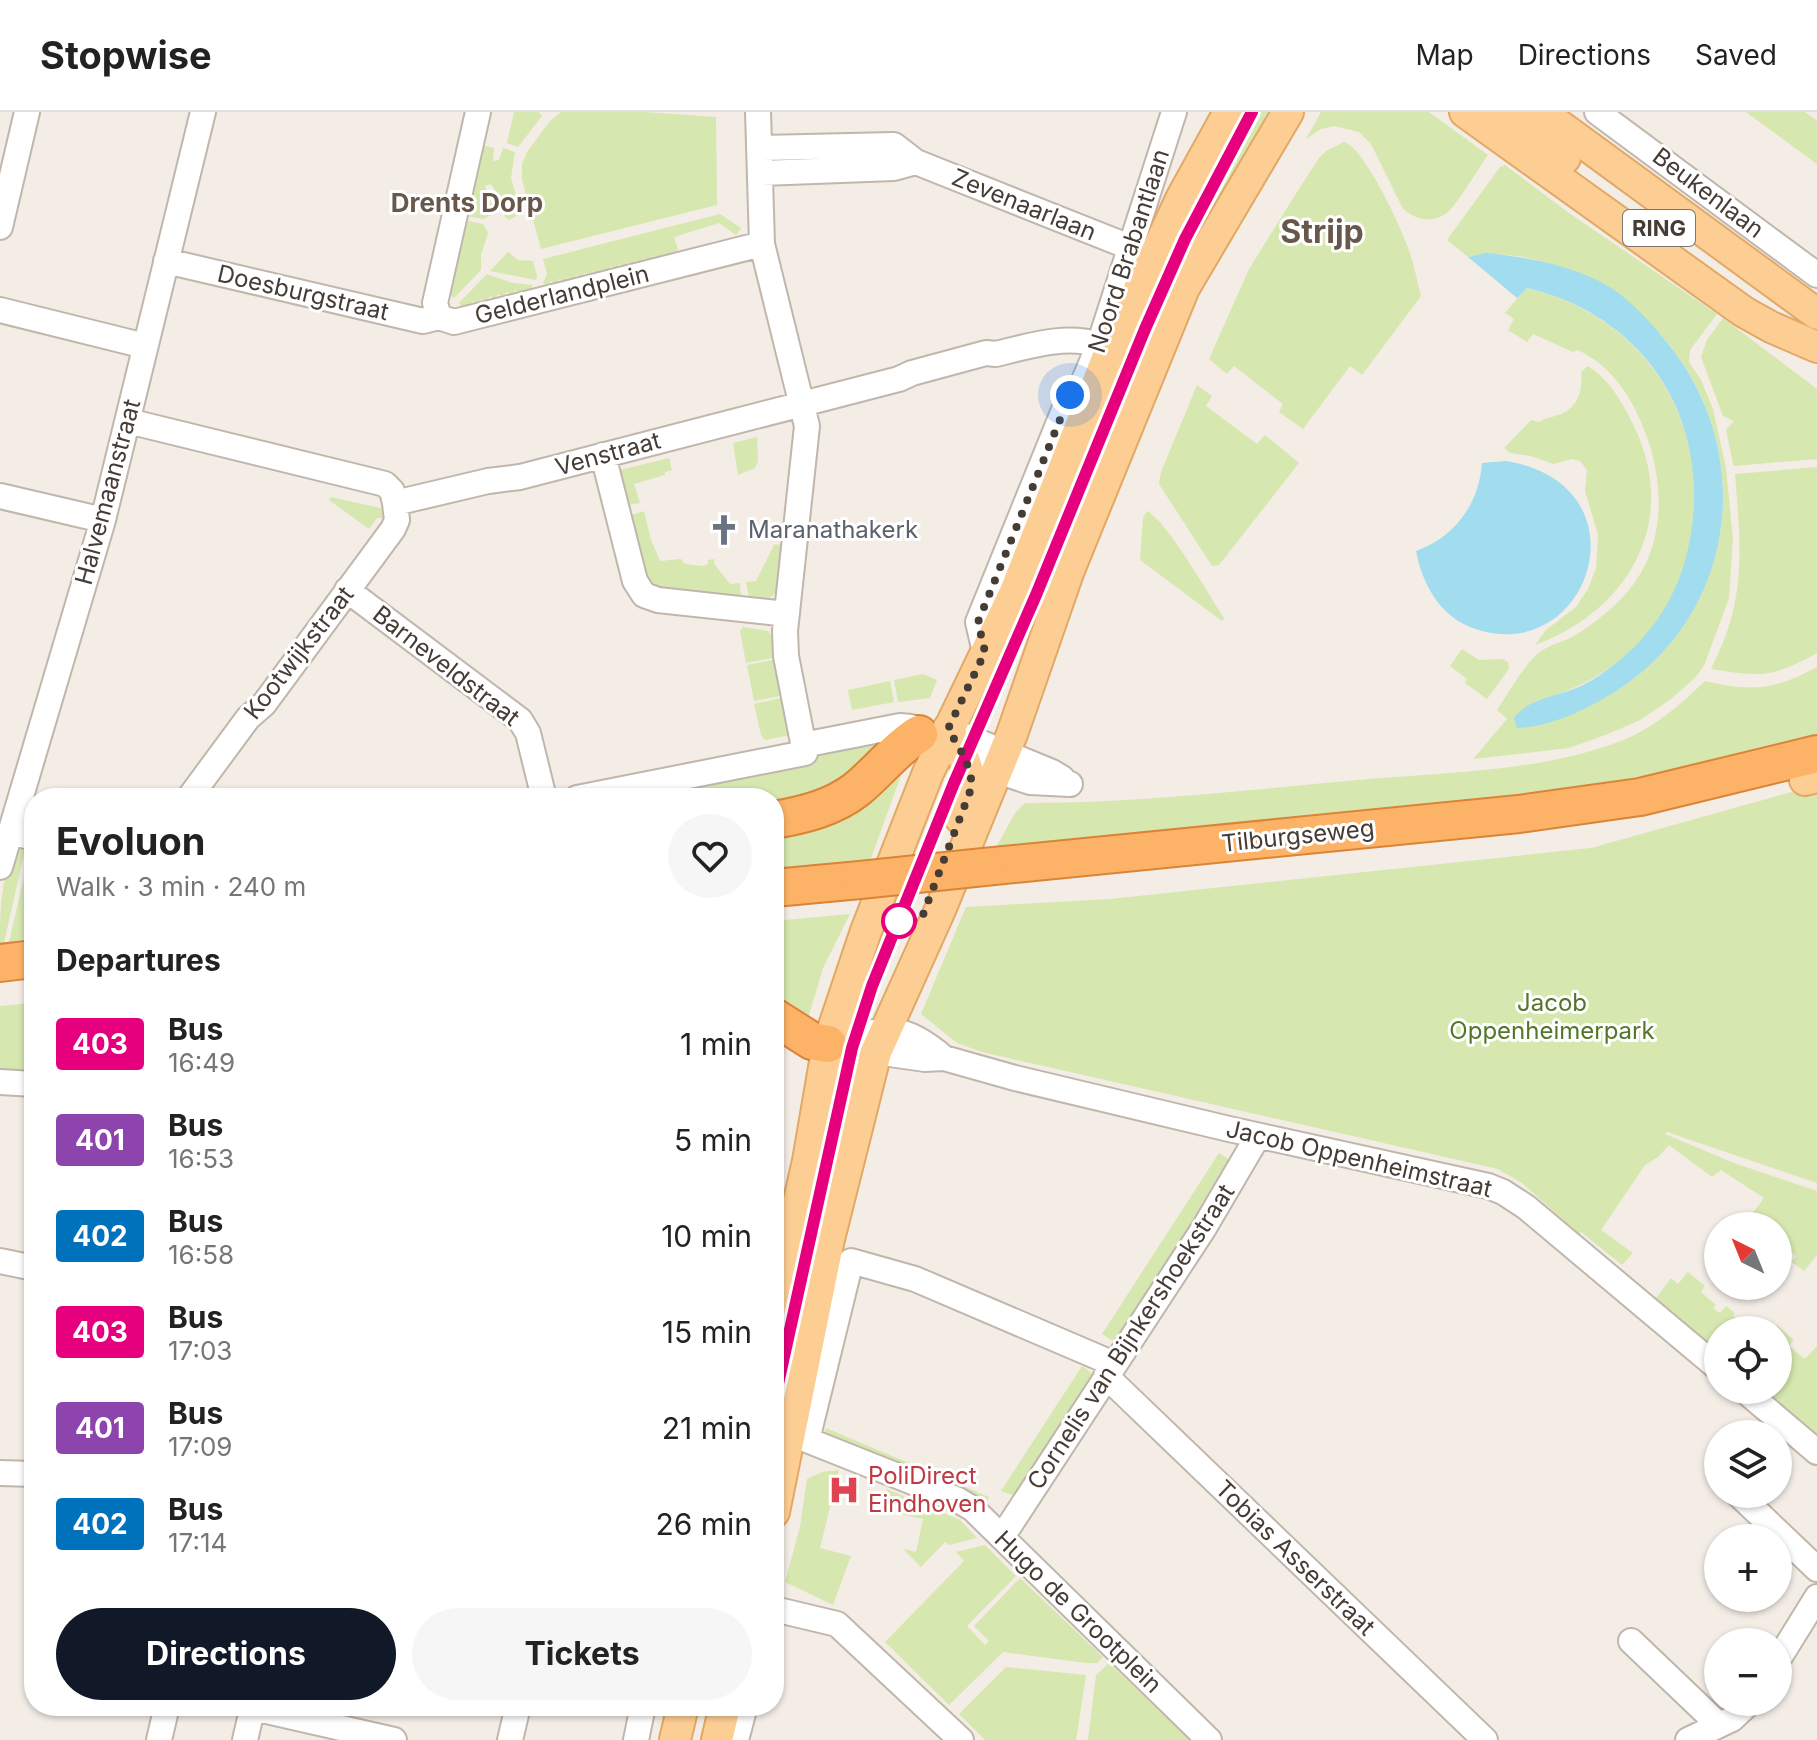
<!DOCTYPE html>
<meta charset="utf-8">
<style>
:root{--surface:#fff;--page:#f6f6f6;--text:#222;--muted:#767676;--line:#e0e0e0;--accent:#111827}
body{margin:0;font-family:Inter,sans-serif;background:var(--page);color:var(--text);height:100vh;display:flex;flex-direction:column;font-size:30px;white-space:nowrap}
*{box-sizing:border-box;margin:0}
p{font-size:26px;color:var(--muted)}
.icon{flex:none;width:44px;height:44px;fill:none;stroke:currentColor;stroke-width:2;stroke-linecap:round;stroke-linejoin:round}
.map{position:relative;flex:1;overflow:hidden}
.side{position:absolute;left:24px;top:676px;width:760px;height:928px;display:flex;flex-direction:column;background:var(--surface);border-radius:32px;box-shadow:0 2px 6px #0004}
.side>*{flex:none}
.badge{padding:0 16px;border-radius:6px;font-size:28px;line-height:52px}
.needle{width:52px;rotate:317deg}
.tools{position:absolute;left:1704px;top:1100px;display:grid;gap:16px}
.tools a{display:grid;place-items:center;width:88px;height:88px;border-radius:50%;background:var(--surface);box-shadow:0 2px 6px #0004;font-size:40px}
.you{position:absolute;width:40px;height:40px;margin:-20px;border:6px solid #fff;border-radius:50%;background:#1a73e8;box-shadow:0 0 0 12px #1a73e833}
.map>.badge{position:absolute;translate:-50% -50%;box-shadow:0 0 0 4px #fff}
h2{padding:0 32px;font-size:30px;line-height:72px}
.round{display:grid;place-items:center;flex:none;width:84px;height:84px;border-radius:42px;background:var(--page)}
.headline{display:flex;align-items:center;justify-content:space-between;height:136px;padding:0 32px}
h1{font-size:38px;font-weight:700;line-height:60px}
.cta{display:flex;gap:16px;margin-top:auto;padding:16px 32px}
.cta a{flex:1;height:92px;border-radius:48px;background:var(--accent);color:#fff;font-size:32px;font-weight:700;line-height:92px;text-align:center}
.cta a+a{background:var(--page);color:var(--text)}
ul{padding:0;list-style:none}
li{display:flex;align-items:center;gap:24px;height:96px;padding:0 32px}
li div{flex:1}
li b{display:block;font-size:30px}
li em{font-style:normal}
li .badge{min-width:88px;font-weight:700;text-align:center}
header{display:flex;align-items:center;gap:48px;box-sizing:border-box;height:112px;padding:0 40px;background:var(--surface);border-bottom:2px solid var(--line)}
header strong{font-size:38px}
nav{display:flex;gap:44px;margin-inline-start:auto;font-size:28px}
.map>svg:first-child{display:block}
</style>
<header>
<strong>Stopwise</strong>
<nav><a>Map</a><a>Directions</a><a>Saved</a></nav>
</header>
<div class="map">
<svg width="1817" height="1628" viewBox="0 0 1817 1628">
<rect width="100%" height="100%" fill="#f3ede6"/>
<path fill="#d6e7af" d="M514,0h25l3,4 -24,31 -11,-4z
M561,0h83l72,5 1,88 -176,44 -19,-69v-16l5,-12 23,-31z
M1261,0h7l-66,123 -27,44 38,-80z
M1321,0h108l59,43c-10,14 -30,48 -41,58 -15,11 -34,7 -45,-6l-31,-63 -12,-12 -25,-6 -13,3 -15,10z
M1746,0h59l12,9v43z
M1344,30c21,6 59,89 66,111 5,15 7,29 11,43l-59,79 -12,-9 -47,63 -24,-17 4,-8 -49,-38 -7,8 -18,-15 40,-90 48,-77 22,-34 7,-7z
M482,33l12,3 -1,13 6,-1 4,-12 12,4 -4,26 10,35 -12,7 -5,-4 3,-6 -16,-26 -6,2 10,27 -11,6 -19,-3 1,-7 5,-3 -2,-5 5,-3 -4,-5 5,-4 -3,-5 5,-3 -3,-5 6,-4 -4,-5 5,-3 -3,-5 5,-3 -3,-5z
M1505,53l64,48 148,101 -27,36 -1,12 12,18 12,29 13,59 7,71 -4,59 -25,68 -10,13 -23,20 -31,21 -32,14 -39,14 -96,11 34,-40 -10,-9c12,-18 24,-40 39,-55 12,-11 30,-13 43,-22 21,-14 45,-33 58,-54 29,-43 26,-101 8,-147 -12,-33 -34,-68 -68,-82l-4,2 -40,-18 -6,8 -19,-12 6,-11 -9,-6 21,-25c222,52 227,360 9,413l19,19c29,-11 57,-23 81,-42 104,-83 116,-229 35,-332 -30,-38 -65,-66 -112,-80 -29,-9 -60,-16 -90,-9l-21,-17 53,-73z
M720,102l21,14 -5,7 -17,-12 -45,14 4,12 -3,6 -17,4 -5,-3 -3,5 -6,-3 -3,5 -5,-3 -3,5 -5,-3 -4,5 -5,-3 -3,5 -5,-3 -3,5 -10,3 -5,-3 -3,5 -5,-3 -4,5 -5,-3 -3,5 -5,-3 -3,5 -6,-3 -3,5 -5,-3 -3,5 -5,-3 4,-9 -4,-15z
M464,108l19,4 5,9 -7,22v15l-27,28 -7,-6 1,-6 5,-3 -3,-5 5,-4 -3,-5 5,-3 -3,-6 5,-3 -3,-5 5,-4 -3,-5 6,-3 -3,-5 4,-4 -3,-5z
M508,140l10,8 15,1 4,16 -1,3 -46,-9z
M487,162l25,9 21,2 -3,6 -10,2 -5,-3 -3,5 -5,-3 -4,5 -5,-3 -3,5 -5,-3 -4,6 -5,-3 -3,5 -5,-3 -3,5 -7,2 -4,-5z
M1723,206l94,71v70l-83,7 -1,-2 -7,-34 8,-9 -11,-5 -22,-59 6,-17z
M1588,254c23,14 39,44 50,69 39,93 -13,177 -103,210l11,-15 30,-23 12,-18 8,-21 2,-33 -13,-44 2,-21 -7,-9 -8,-2 -19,5 -22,-8 -21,-3 -6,-5 27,-28 9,2c7,-6 11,-4 18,-7 20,-6 25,-25 23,-43z
M1197,273l15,11 -6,10 51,38 8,-9 34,28 -80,102 -7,1 -53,-82 2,-12z
M757,325l1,24 -3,7 -17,7 -5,-32z
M669,346l3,12 -7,2v3l-31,9 6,19 -11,2 -9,-35z
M1817,355v186c-46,25 -55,24 -106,16 36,-70 30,-119 24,-195z
M331,385l54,12 -2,9h-6l-8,11 -40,-29z
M644,399l7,29 9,21 21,-2 4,5 18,2 5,-2v-4l6,-1 1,6 15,19 10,-1 1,13 -90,-11 -3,-5 -16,-65z
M1147,399c20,10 62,84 77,107l-2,3 -82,-61 3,-42z
M782,432l-5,48 -9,7 -19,-2 -3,-15 10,-1 18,-36z
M743,515l25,4 4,5 5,21 -31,6 -6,-32z
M1462,537l17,11 23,-1 6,3 1,7 -22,30 -22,-16 2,-4 -17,-13z
M778,547l7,36 -31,6 -7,-36z
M1817,555v76l-176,43 -647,65 21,-38 10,-10c112,0 223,-13 333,-23 83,-7 173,-8 252,-35 38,-12 67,-37 95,-64 46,11 70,9 112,-14z
M923,562l14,6 -7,18 -32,4 -4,-22z
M890,569l4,21 -42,8 -4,-20z
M785,585l5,38 -25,5 -4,-5 -7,-31z
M886,623l-23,37 -89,44v-18h-139l171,-32 9,-6v-9z
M911,636l-41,113 -10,1 -4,6 -82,10v-51z
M1817,673v398l-150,-51 -2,2 69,29 83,28v64l-13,16 -12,-9 4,-6 -16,-13 -2,2v-19h-35l21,-28 -43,-28 -9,7 -43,-32 -11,12 -13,8 -44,65 32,23 -11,12 -41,-33 -2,2 -57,-51 -24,-14 -516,-117 -25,-9 -36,-29 45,-107 144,-8 481,-51z
M26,733l-22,98h-4c0,-23 0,-92 26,-98z
M31,734l3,1v91l-25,4z
M850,802l-27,54 -18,61 -31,-19v-89z
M34,891v73l-34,-2v-68z
M1219,1041l14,9 -117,181 -14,-9z
M1688,1160l17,14 -4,6 15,13 -3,3 7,5 6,-7 9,7 -2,3 14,12 -29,2v24l-64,-53 17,-23 7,6z
M1777,1213l17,15 -5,6 16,13 12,-13v91l-57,-47h18v-60h-5z
M1082,1254l14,10 -78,121 -17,-6z
M826,1316l163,69 -2,5 -163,-69z
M839,1358l-19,78 31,8 -18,49 -48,-23 15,-55 7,-48 15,-7z
M887,1377l73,31 17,18 -28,7 -4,-3 -24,25 -18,-18 13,3 7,-33 -41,-9z
M985,1433l31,31 -49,50 18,19 4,-4 -15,-15 46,-48 83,79 -6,6h-11l-83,-11 -54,53 -64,-63 79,-81 -8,-9z
M1109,1551l81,77h-102l8,-65z
M1006,1555l80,8 -10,65h-91l-26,-26z"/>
<path fill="#a2dcef" d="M1486,141c41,4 80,11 117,30 25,14 48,39 66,62 87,109 68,267 -51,345 -29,18 -66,37 -101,38l-3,-10c16,-22 46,-21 69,-33 21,-11 41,-27 57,-44 29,-31 45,-68 51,-108 19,-118 -49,-218 -164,-245l-10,10 -49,-41z
M1506,349c146,24 83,212 -36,166 -32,-13 -48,-45 -54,-76 39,-14 63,-47 66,-88z"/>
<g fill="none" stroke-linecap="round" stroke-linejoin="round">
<defs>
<path id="minor" d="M1597,0l220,163
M760,36l134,-3 22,17 216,86
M761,61l133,-5 22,-6
M0,115l27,-115
M166,149l257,60 16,-4
M0,198l145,36
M439,205l15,5 308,-78
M439,205l-4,-14 43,-191
M128,309l257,63 7,7 3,12 93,-22 32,-4 379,-98 13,-6 74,-20 10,1c33,-8 70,-20 103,-9
M603,343l32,126 9,14 14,5 129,14
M0,384l103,24
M347,478l173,130 8,13 16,65
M985,540l-7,-30 92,-227 13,-12 16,-38 75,-233
M948,617l104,43 10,6
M803,633l97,-19 11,1 8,7
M980,653l50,17 40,2
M189,686l59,-80 16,-14 129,-175 4,-9 -2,-17
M577,686l228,-45 -19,-97 -1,-25 22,-205 -45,-182 -4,-132
M10,720l24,6
M0,755l103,-347 100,-408
M828,932c53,-14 70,-26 116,14
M876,940l49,7 19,-1 71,20 214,51 259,57 15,6 23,15 192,161
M0,970l34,2
M0,1149l34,7
M1114,1252l-199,-85 -64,-18 -44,179 151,60 15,9 236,231
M1106,1264l379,364
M1744,1278l73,62
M0,1361l34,1
M1738,1382l79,75
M1002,1425l202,-309 54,-92
M774,1497l63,15 124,116
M1631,1529l88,84
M1778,1548l39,-63
M253,1596l141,32
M159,1628l8,-34
M245,1628l8,-34
M510,1628l8,-34
M636,1628l7,-34
M736,1628l9,-34
M1688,1628l44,-21 18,-17"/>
<path id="major" d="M1465,0l279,200 27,15 46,20
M1503,0l62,46
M1541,0l276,202
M948,617l16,30 8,24 -12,35
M1805,668l12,-3
M774,1198l34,-149 20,-117 38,-113 62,-158 87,-181 93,-236 73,-157 48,-87
M774,1400l55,-273 47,-187 64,-142 72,-176 57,-164 115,-282 104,-176
M675,1628l8,-34
M717,1628l8,-34"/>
<path id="highway" d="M774,708c29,-5 59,-12 83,-31 22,-18 38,-40 62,-55
M984,755l535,-53 121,-17 177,-43
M774,776l86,-8
M0,851l34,-4
M774,905l38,24 16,3"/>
</defs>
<use href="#minor" stroke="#c1b6ab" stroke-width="28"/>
<use href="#major" stroke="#e2a864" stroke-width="34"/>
<use href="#highway" stroke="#db8437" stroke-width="40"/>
<use href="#minor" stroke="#fff" stroke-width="24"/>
<use href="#major" stroke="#fdce94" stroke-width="30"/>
<use href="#highway" stroke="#fcb367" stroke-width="36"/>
<defs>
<path id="highway-bridge" d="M860,768l124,-13"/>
</defs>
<use href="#highway-bridge" stroke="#db8437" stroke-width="40" stroke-linecap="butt"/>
<use href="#highway-bridge" stroke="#fcb367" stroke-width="36"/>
</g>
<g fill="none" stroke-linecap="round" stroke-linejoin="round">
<defs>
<path id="line" d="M774,1290l78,-354 20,-62 82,-203 82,-188 109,-266 40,-90 67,-127"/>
</defs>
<use href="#line" stroke="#fff" stroke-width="18"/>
<use href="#line" stroke="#e6007e" stroke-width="12"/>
<path stroke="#453c35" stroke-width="8" stroke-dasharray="0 14.4" d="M899,809l22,-1 50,-131c3,-20 -13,-43 -23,-60l37,-77 -7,-30 92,-227"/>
</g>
<defs>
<symbol id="church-bare" viewBox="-9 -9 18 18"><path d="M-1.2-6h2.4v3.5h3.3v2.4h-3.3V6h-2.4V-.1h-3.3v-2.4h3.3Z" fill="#6b7280" stroke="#fff" stroke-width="2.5" paint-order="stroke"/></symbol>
<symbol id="hospital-bare" viewBox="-9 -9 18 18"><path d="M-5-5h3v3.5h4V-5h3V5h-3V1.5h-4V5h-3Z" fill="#e0444e" stroke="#fff" stroke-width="2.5" paint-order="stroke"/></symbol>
</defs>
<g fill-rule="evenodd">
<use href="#church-bare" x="702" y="396" width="44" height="44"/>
<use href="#hospital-bare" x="822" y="1356" width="44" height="44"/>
</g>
<circle fill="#fff" stroke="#e6007e" stroke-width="4" cx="899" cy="809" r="16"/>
<g text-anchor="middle" stroke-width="6" stroke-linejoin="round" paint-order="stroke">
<rect fill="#fff" stroke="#7d7672" stroke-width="2" x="1623" y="98" width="72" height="36" rx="6"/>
<g font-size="22" font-weight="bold" fill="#453c35">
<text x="1659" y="124">RING</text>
</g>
<g font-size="24" fill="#453c35" stroke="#fff">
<text transform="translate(1708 81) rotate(37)" y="8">Beukenlaan</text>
<text transform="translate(1024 93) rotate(22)" y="8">Zevenaarlaan</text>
<text transform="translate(1129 139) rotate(-72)" y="8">Noord Brabantlaan</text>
<text transform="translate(303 181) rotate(13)" y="8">Doesburgstraat</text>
<text transform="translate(562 183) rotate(-14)" y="8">Gelderlandplein</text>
<text transform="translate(608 342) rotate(-15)" y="8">Venstraat</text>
<text transform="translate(108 380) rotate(-75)" y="8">Halvemaanstraat</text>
<text transform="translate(299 541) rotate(-52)" y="8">Kootwijkstraat</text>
<text transform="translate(446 554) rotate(38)" y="8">Barneveldstraat</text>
<text transform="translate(1298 724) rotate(-6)" y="8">Tilburgseweg</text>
<text transform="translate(1359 1047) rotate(13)" y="8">Jacob Oppenheimstraat</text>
<text transform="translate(1131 1225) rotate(-57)" y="8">Cornelis van Bijnkershoekstraat</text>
<text transform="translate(1295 1446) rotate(44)" y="8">Tobias Asserstraat</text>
<text transform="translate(1078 1500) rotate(44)" y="8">Hugo de Grootplein</text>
</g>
<g font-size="24" fill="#5b616d" stroke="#fff" text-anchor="start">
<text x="748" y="426">Maranathakerk</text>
</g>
<g font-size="24" fill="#537629" stroke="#fff">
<text x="1552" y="899">Jacob<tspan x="1552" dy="28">Oppenheimerpark</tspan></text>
</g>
<g font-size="24" fill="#be3a42" stroke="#fff" text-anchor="start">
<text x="868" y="1372">PoliDirect<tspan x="868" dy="28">Eindhoven</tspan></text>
</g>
<g font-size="26" font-weight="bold" fill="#68584c" stroke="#fff">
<text x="467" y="100">Drents Dorp</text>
</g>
<g font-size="32" font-weight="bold" fill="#68584c" stroke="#fff">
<text x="1322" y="131">Strijp</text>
</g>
</g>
</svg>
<div class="tools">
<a><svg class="needle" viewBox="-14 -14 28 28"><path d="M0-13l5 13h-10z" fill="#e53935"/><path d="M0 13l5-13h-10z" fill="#767676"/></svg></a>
<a><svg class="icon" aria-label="locate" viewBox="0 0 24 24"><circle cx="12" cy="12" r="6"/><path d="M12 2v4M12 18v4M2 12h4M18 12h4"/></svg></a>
<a><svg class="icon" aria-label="layers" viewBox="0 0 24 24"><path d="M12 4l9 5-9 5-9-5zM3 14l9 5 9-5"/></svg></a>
<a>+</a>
<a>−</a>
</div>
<div class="you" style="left:1070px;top:283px"></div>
<section class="side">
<div class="headline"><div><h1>Evoluon</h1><p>Walk · 3 min · 240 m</p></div><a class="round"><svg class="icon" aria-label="heart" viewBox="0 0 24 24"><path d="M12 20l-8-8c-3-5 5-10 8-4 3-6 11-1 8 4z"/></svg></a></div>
<h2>Departures</h2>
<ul>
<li><span class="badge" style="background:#e6007e;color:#fff">403</span><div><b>Bus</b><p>16:49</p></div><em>1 min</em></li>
<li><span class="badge" style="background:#8e44ad;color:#fff">401</span><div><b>Bus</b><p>16:53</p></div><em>5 min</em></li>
<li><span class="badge" style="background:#0072bc;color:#fff">402</span><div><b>Bus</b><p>16:58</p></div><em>10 min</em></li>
<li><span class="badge" style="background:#e6007e;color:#fff">403</span><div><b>Bus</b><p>17:03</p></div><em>15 min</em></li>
<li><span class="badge" style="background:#8e44ad;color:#fff">401</span><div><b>Bus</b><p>17:09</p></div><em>21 min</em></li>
<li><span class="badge" style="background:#0072bc;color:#fff">402</span><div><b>Bus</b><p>17:14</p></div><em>26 min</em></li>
</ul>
<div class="cta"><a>Directions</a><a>Tickets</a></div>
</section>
</div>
